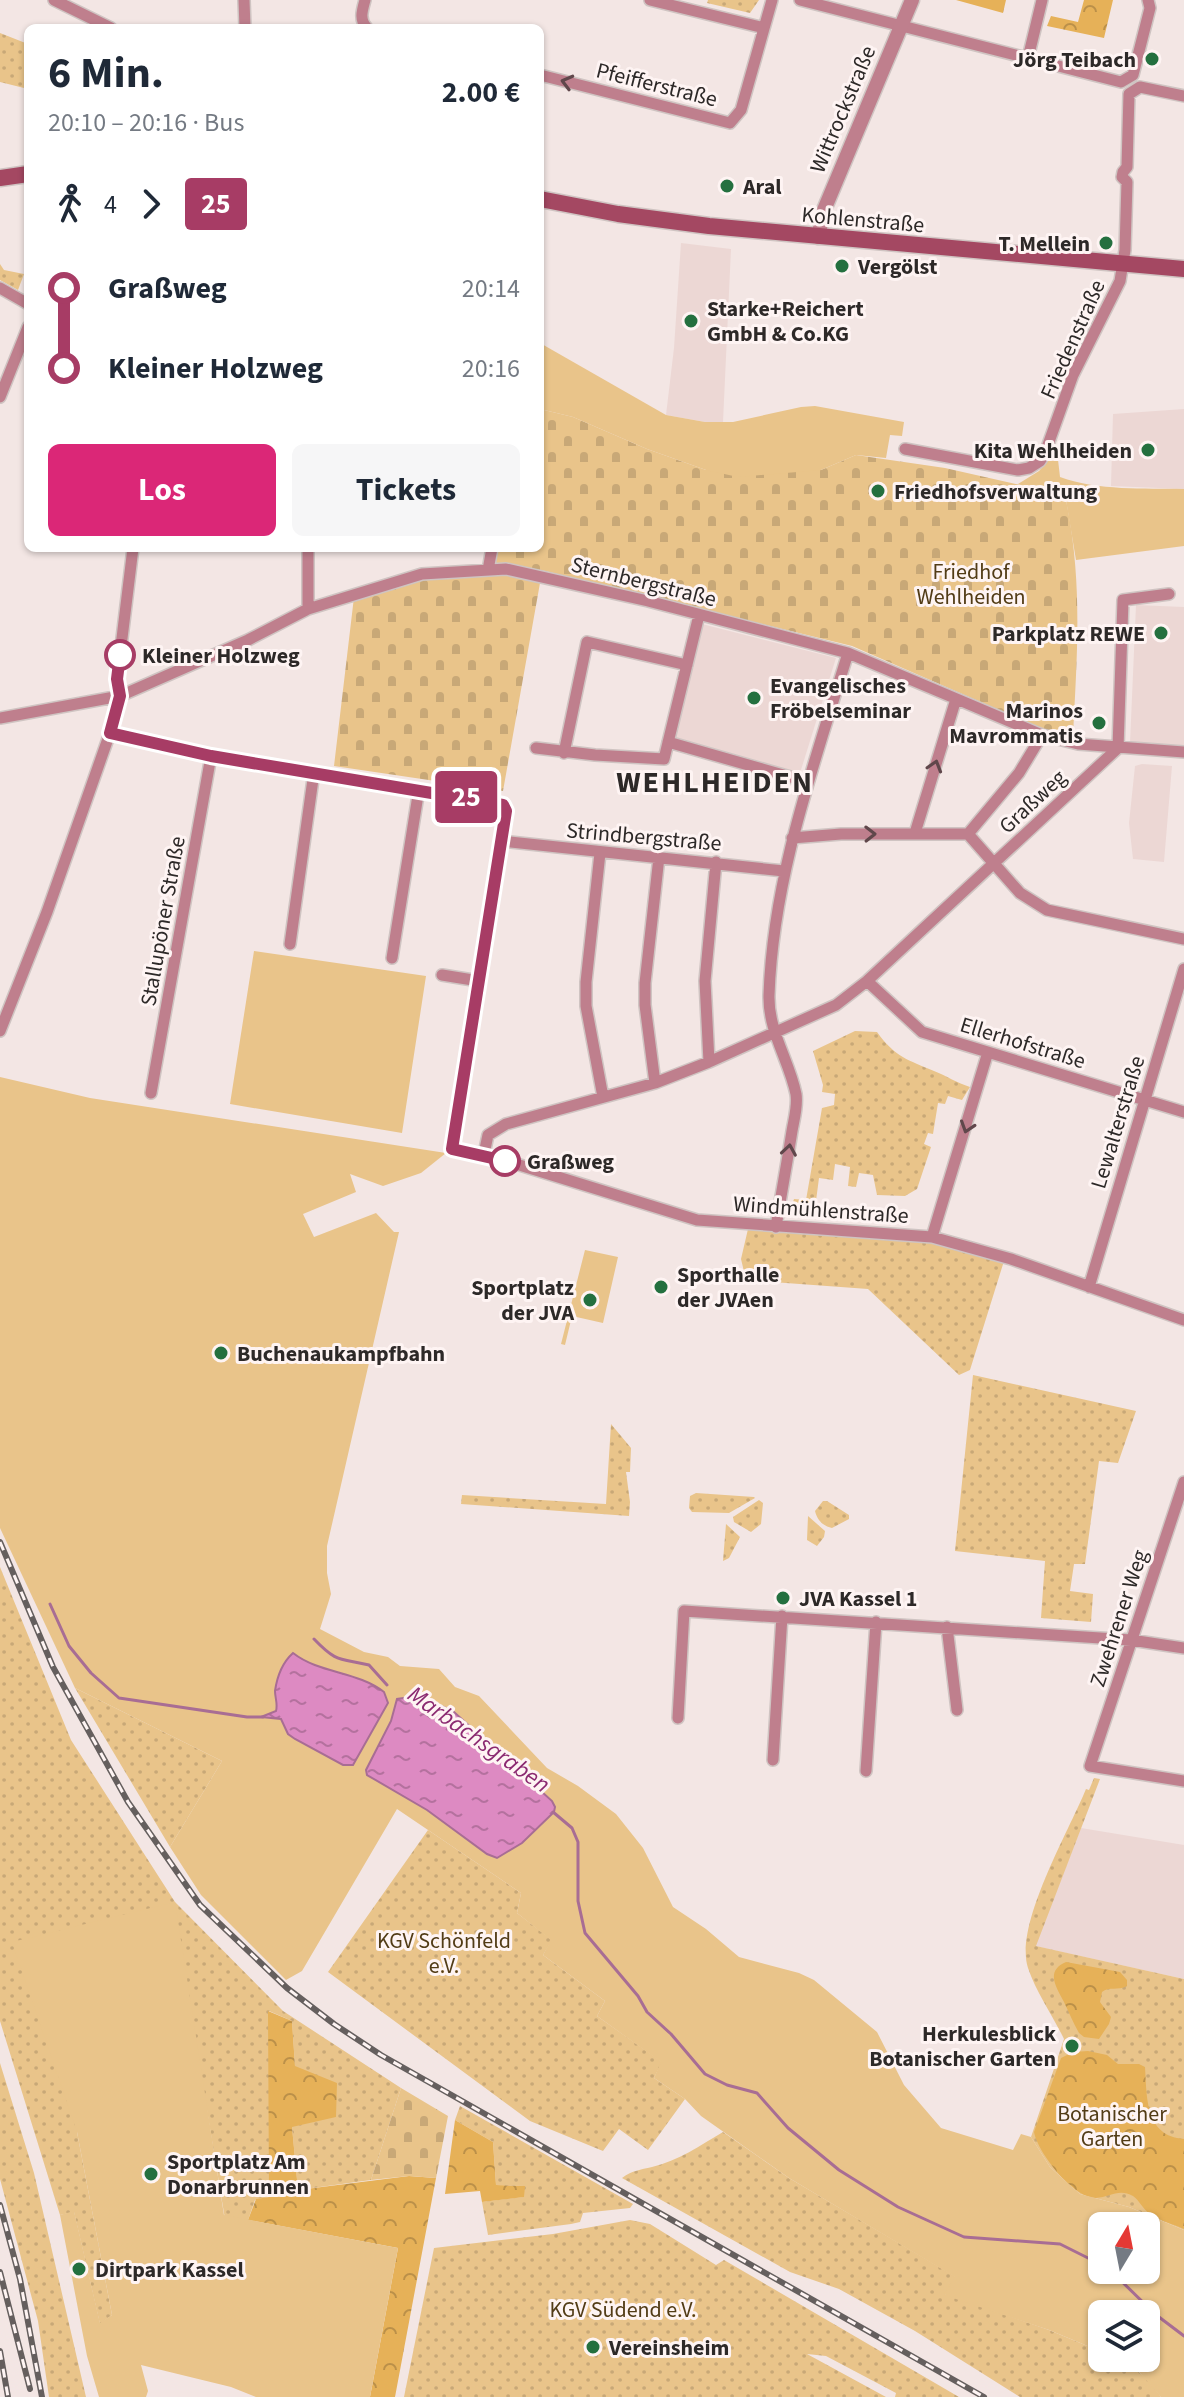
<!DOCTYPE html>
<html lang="de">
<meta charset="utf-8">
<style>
:root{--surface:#fff;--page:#f6f6f7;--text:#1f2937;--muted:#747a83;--accent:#db2777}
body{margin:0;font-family:"Source Sans 3",sans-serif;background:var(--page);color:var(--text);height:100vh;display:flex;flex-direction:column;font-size:30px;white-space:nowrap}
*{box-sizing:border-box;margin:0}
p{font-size:26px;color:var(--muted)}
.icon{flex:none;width:44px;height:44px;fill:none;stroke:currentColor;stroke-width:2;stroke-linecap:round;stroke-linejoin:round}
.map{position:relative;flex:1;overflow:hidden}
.drawer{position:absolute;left:24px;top:24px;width:520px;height:528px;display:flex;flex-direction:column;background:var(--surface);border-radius:12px;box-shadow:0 2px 6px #0004}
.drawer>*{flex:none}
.badge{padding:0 16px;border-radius:6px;font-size:28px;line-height:52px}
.needle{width:52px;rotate:10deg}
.tools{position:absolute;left:1088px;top:2212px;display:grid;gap:16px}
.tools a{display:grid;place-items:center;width:72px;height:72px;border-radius:12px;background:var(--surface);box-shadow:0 2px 6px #0004;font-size:40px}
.map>.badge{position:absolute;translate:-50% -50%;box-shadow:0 0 0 4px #fff}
.legs{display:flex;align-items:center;gap:12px;height:88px;padding:0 24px;font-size:26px}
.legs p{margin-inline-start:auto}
.head{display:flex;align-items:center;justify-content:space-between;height:136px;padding:0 24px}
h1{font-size:44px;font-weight:700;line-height:60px}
.cta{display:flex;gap:16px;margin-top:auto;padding:16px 24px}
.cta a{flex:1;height:92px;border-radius:12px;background:var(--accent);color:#fff;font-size:32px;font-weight:700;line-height:92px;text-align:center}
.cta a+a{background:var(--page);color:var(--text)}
ul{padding:0 24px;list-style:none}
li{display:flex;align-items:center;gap:28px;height:80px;font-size:30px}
li i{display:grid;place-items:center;width:12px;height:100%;margin:0 10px;background:currentColor}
li i::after{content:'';width:20px;height:20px;margin:-10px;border:6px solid;border-radius:50%;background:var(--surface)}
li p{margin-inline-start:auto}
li:first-child i{background:linear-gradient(#0000 50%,currentColor 0)}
li:last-child i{background:linear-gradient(currentColor 50%,#0000 0)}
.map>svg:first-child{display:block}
</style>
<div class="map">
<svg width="1184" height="2397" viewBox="0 0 1184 2397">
<defs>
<pattern id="grass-dots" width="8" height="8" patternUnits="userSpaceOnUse" patternTransform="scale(2)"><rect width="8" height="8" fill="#e9c48a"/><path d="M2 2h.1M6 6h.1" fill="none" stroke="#c8a877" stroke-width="1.8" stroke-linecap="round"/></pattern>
<pattern id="forest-crowns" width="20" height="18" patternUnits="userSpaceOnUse" patternTransform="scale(2)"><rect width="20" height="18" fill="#e6b158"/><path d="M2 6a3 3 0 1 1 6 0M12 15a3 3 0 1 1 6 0" fill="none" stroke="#bb9049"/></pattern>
<pattern id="cemetery-stones" width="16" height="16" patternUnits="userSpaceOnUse" patternTransform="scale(2)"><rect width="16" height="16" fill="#e9c48a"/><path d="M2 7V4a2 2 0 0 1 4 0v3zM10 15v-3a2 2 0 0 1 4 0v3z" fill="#c8a877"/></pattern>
<pattern id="water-ripples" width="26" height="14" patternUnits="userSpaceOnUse" patternTransform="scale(2)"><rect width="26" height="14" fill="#dd8ac2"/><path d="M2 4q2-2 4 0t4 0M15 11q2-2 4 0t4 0" fill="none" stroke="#b4719e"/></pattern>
</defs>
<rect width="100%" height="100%" fill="#f3e6e4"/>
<path fill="#ecd7d4" d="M681,243l50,6 -8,173h-18l-39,-7 8,-67z
M1184,409v80l-73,-3 2,-72z
M1136,605l48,2v140l-54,-4z
M702,624l134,34 -36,115 -126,-36z
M1142,764l30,2 -8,96 -31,-3 -4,-36 6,-57z
M1081,1828l103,17v134l-149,-33z"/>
<path fill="url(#grass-dots)" d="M708,0h51l-9,13 -43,-10z
M0,33l28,11v45l-28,-7z
M0,264l4,6 20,4 -6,16 -18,-10z
M847,672l-45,156h-2z
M855,1031l22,1c18,25 31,28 57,39 13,5 23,12 36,16l-8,13 -14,-4 -3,8 -7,-1 -5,31 -5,-1 -4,11 7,3 -14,42 -12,7 -28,-1 -4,-20 -14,-2 -3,14 -8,-1 2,-19 -15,-3 -2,16 -14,-2 -5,38 -25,-2 5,-15 12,1 16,-92 12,-3 1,-11 -13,-2 1,-7 -10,-34z
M748,1229l183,12 73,20 -34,109 -11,5 -91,-86 -122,-9 -5,-21z
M973,1375l163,36 -18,52 -19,-2 -14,103h-11l-4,27 23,3 -2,28 -50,-4 4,-57 -90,-10z
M611,1424l20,24 -1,24h-4l4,30 -1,14 -168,-12 1,-9 144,9z
M696,1493l58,4 1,1 -26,15 -37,-1 -3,-4 1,-12z
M759,1500l4,3 -2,21 -10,8 -17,-10 -1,-5z
M823,1501h4l22,14v4l-17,9c-9,-2 -15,-8 -17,-17z
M808,1516l17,15 -1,6 -7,9 -10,-6z
M726,1524l14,13 -11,21 -6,3z
M0,1567l71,173 104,162 108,109 118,77 -30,92 -73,10 -6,-63 3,-61 -3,-45 -23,-10v186l-14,3 -7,20 -13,60 -28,-170 -130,22 35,183 -12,9 -26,-112 -14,3 -60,-194z
M75,1688l147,73 -52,86z
M1094,1778l6,1 -64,167 148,33v251l-55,-23 -49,-13 -30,-27 -19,-30 33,-98c-11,-23 -28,-47 -36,-71 -14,-43 41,-137 58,-179l3,1z
M428,1830l93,63 -4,20 35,27 -9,15 62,46 -8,15 65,46 -8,16 31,21 -37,51 -29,-21 -16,22 -73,-30 -202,-149z
M0,2063l34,110 52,224h-37l-11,-76 -38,-142z
M460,2106l173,98 -3,4 -47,5 -3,9 -9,2 -83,11 -6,-33 41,-5 1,-11 -28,-1 -3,-43 -38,-22z
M723,2132l66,46 167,99 -11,17 104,36 53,22v6c26,0 45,19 59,39h-141l-105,-66 -76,-42 -49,-17 -168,-94c11,-8 18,-8 30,-11 26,-6 49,-22 71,-35z
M630,2220l20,4 66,41 8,-5 235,137h-64l1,-4 -70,-37 -19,-2 79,43h-482l30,-149 119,-14z"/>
<path fill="url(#forest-crowns)" d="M956,0h50l-3,13z
M1084,0h29l-9,38 -57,-12 4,-10 27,6z
M1066,1962l54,10 7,8v6c-9,5 -18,0 -25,6l-2,10 11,15 -2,7 -10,15 -15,-2 -5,-4c-6,-10 -10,-21 -15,-31 -8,-15 -19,-31 2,-40z
M268,2011l24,10 3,45 42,17 -1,34 -44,10 6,63 111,-14 27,2 -41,219h-25l28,-149 -150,-28 8,-21 13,-2z
M1088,2051l19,4 11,9h21l6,3c2,31 0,69 39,72v90c-11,-5 -24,-8 -34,-15 -7,-5 -11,-14 -17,-18 -14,-8 -23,1 -37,2 -23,0 -58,-45 -62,-66l27,-74 12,-6z
M455,2120l38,22 3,43 29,1 -1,11 -42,5 -2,-11 -35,3z"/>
<path fill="url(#cemetery-stones)" d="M540,409l33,8 74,32 59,21h115l35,-15 89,13 93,21 28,11c17,84 11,153 7,237l-28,-7 -193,-84 -307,-75 -36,-7 -15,-1 3,-15h43z
M505,574l35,9 -37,208 -169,-25 20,-169 70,-20z
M401,2088l47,28 -12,62 -27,-2 -38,4z"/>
<path fill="#e9c48a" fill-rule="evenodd" d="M540,343l126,72 39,7h28l68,-15 14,-1 89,16 -2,14 -12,-1 -4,23 -30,-3 -35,15 -83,7 -32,-7 -59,-21 -74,-32 -33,-8z
M1057,451l3,26c39,14 83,11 124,12v57l-108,14 -10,-60 -48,-16 21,-13z
M254,951l172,25 -24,157 -172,-29z
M0,1077l90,21 356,55 -25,20 -38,13 -33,-12 6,18 -53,22 11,23 62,-24 18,19h5l-72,314v27l4,21 -11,35 44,23 24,5 12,9 39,3 16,18 24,9 68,72 31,18 38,28 27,34 30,59 33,22 33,28 60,16 15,7 63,52 27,53 37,43 72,22 8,-16 10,3 19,30 30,27 49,13 55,23v167h-23l-22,-25 -25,-14h32v-44h-44v38l-53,-22 -96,-32 -9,-4 11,-17 -166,-99 -88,-62 -16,-17 -31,-21 7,-16 -64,-46 8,-15 -62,-46 8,-15 -34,-27 4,-20 -124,-84 -95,162 -16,9 -85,-85 -31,-48 52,-86 -147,-73 -75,-160zM1102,2226h44v44h-44z
M585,1250l33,7 -15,66 -31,-7 -7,29 -4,-1z
M175,1902l49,313 174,33 -28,149h-114l-25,-10 -90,-22 7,26 -2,6h-47l-12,-41 -27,-141 14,-4 26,112 12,-8 -35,-183 -65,-190z"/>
<path fill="url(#water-ripples)" stroke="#a86d94" stroke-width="2" d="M293,1653c27,21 64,18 91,39l4,11 -35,62h-10l-48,-26 -7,-5 -7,-15 -20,-2 15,-6c2,-7 -1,-13 -1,-20 2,-14 8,-29 18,-38z
M418,1696l35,15 99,90 3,6 -1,5 -32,31 -25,15 -10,-4 -60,-44 -60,-35 -1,-5 25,-49 6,-22z"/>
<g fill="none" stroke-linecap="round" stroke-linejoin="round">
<path stroke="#a86d94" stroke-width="3" d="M50,1604l19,42 22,27 28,25 128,19h16
M314,1639c23,24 25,19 55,26l18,20
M553,1812l19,16 6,14v59l7,32 53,63 9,16 24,22 34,40 22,11 30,8 31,35 51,42 59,37 66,30 96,7 42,21
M1110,2270l45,44 29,22"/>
<defs>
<path id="minor" d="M54,0l57,28
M244,0l1,28
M365,0c-3,11 -6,20 2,28
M650,0l114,28
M800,0l321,82 12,-7 17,-67 -2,-8
M1028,58l14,-58
M540,75l190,48 11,-13 31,-110
M0,288l28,16
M0,397l28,-70
M905,449l113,21 11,-2 11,-7 5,-8 28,-78 47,-94 5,-31 2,-68 -5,-5 1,-5 4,-5 2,-73 11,-7 44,9
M488,570l4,-22
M308,609v-61
M0,718l120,-22 128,-56 60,-31 114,-35 84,-5 142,32 200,52 194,82 36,9 106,8
M110,733l101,23 292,49 3,6 -54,338 32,5 213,66 235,17 79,22 173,61
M668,742l140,40
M536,748l59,7 69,4 35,-144
M1118,748l5,-148 46,-6
M564,753l23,-111 100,23
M915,833l41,-134
M968,834l51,-61 23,-38
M792,838l49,-4h127l52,59 27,17 137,29
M501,841l283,30
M600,853l-14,129v24l17,91
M290,944l24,-172
M392,958l27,-169
M442,975l37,6
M867,981l55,51 262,80
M0,1031l47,-119 63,-179 10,-37 -3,-17 16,-131
M709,1062l-4,-81 11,-119
M655,1083l-10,-78v-22l14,-126
M151,1093l60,-337
M484,1154l4,-19 18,-11 149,-41 54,-21 127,-57 31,-24 251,-233
M776,1227c5,-32 11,-64 16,-96 2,-12 6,-25 4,-37 -7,-34 -28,-63 -27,-99 4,-118 45,-230 79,-342
M932,1237l56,-185
M1089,1287l95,-318
M1184,1482l-94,284 94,15
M947,1627l10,83
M678,1718l6,-107 447,29 53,8
M773,1760l9,-144
M866,1771l10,-149"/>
<path id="tertiary" d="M818,237l6,-27 88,-210"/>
<path id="secondary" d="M0,178l28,-4
M540,199l78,15 91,12 475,43"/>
</defs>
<use href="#minor" stroke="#cfc4c2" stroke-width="14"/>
<use href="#tertiary" stroke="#cfc4c2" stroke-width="17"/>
<use href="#secondary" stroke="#cfc4c2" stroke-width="19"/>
<use href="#minor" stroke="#bf7f8d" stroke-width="11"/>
<use href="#tertiary" stroke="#bf7f8d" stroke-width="14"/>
<use href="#secondary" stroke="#a44862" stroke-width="16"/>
<defs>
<path id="rail" d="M0,1542l53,125 75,135 72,103 87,83 47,36 47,31 603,342
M0,2205l20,74 22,118
M0,2272l30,117
M0,2351l8,46"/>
</defs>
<use href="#rail" stroke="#655f5e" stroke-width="6"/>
<use href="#rail" stroke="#fef4f3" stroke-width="3" stroke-dasharray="9" stroke-linecap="butt"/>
</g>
<defs><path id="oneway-chevron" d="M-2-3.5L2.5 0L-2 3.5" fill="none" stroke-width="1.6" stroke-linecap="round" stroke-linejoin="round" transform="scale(2)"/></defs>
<g stroke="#60474b">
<use href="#oneway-chevron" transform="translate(567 82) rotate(-165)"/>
<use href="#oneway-chevron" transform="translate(935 766) rotate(-73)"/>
<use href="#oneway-chevron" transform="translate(870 834) rotate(-1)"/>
<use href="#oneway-chevron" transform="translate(967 1127) rotate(108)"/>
<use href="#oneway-chevron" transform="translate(789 1150) rotate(-81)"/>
</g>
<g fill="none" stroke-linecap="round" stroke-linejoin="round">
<defs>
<path id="line-1" d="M120,655l-3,24 3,17 -10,37 101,23 292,49 3,6 -54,338 53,12"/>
</defs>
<use href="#line-1" stroke="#fff" stroke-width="18"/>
<use href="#line-1" stroke="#a73c65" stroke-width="12"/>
</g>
<g fill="#24703f" stroke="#fef4f3" stroke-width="3">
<circle cx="1152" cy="59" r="8"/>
<circle cx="727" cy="186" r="8"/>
<circle cx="1106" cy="243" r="8"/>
<circle cx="842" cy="266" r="8"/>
<circle cx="691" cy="321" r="8"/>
<circle cx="1148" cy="450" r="8"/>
<circle cx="878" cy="491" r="8"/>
<circle cx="1161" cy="633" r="8"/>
<circle cx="754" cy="698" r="8"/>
<circle cx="1099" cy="723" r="8"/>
<circle cx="661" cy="1287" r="8"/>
<circle cx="590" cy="1300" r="8"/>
<circle cx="221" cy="1353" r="8"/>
<circle cx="783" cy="1598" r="8"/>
<circle cx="1072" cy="2046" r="8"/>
<circle cx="151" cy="2174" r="8"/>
<circle cx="79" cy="2269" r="8"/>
<circle cx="593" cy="2347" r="8"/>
</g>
<g fill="#fff" stroke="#a73c65" stroke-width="4">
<circle cx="120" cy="655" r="14"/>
<circle cx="505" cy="1161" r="14"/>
</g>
<g text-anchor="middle" stroke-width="6" stroke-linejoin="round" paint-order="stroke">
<g font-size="22" font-weight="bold" fill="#2d2928" stroke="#fef4f3" text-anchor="start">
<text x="1136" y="67" text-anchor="end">Jörg Teibach</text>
<text x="743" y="194">Aral</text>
<text x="1090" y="251" text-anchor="end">T. Mellein</text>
<text x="858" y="274">Vergölst</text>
<text x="707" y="316">Starke+Reichert<tspan x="707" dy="25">GmbH &amp; Co.KG</tspan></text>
<text x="1132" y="458" text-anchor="end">Kita Wehlheiden</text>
<text x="894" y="499">Friedhofsverwaltung</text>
<text x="1145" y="641" text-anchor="end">Parkplatz REWE</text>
<text x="770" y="693">Evangelisches<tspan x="770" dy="25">Fröbelseminar</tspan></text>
<text x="1083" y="718" text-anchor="end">Marinos<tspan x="1083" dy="25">Mavrommatis</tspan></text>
<text x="677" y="1282">Sporthalle<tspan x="677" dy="25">der JVAen</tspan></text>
<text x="574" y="1295" text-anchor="end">Sportplatz<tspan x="574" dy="25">der JVA</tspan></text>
<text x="237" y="1361">Buchenaukampfbahn</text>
<text x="799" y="1606">JVA Kassel 1</text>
<text x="1056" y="2041" text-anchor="end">Herkulesblick<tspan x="1056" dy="25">Botanischer Garten</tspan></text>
<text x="167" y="2169">Sportplatz Am<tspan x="167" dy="25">Donarbrunnen</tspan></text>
<text x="95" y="2277">Dirtpark Kassel</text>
<text x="609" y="2355">Vereinsheim</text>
</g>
<g font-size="22" fill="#2d2928" stroke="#fef4f3">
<text transform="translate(657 84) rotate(14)" y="8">Pfeifferstraße</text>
<text transform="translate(842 109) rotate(-67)" y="8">Wittrockstraße</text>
<text transform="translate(863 219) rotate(5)" y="8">Kohlenstraße</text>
<text transform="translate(1072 339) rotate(-66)" y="8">Friedenstraße</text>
<text transform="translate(644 581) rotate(14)" y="8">Sternbergstraße</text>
<text transform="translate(1032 801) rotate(-43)" y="8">Graßweg</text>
<text transform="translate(644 836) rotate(5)" y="8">Strindbergstraße</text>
<text transform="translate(162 921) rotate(-80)" y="8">Stallupöner Straße</text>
<text transform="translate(1023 1042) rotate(17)" y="8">Ellerhofstraße</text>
<text transform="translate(1117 1122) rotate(-73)" y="8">Lewalterstraße</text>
<text transform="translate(821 1209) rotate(4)" y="8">Windmühlenstraße</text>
<text transform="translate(1118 1618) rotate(-72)" y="8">Zwehrener Weg</text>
</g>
<g font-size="22" fill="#523c16" stroke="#fef4f3">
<text x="971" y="579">Friedhof<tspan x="971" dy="25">Wehlheiden</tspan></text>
<text x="444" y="1948">KGV Schönfeld<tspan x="444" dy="25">e.V.</tspan></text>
<text x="1112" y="2121">Botanischer<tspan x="1112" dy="25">Garten</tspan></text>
<text x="623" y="2317">KGV Südend e.V.</text>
</g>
<g font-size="22" font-weight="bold" fill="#2d2928" stroke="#fef4f3" text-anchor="start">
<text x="142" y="663">Kleiner Holzweg</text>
<text x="527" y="1169">Graßweg</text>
</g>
<g font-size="24" font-style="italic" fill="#8b2a71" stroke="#fef4f3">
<text transform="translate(479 1739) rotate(35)" y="8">Marbachsgraben</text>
</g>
<g font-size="30" font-weight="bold" letter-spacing="2" fill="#2d2928" stroke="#fef4f3">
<text x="715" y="792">WEHLHEIDEN</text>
</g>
</g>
</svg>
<div class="tools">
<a><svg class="needle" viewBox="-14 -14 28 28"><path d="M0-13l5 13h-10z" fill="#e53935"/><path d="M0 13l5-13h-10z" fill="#747a83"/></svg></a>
<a><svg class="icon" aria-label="layers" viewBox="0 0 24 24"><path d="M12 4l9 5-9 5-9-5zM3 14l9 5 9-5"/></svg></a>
</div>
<b class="badge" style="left:466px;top:797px;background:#a73c65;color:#fff">25</b>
<section class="drawer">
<div class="head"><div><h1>6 Min.</h1><p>20:10 – 20:16 · Bus</p></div><b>2.00 €</b></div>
<div class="legs"><svg class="icon" aria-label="walk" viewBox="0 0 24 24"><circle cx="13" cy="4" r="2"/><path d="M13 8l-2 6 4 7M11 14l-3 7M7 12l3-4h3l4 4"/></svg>4<svg class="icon" aria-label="forward" viewBox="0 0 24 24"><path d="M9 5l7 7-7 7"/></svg><b class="badge" style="background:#a73c65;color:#fff">25</b></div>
<ul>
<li><i style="color:#a73c65"></i><b>Graßweg</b><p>20:14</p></li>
<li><i style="color:#a73c65"></i><b>Kleiner Holzweg</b><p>20:16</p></li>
</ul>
<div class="cta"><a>Los</a><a>Tickets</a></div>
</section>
</div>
